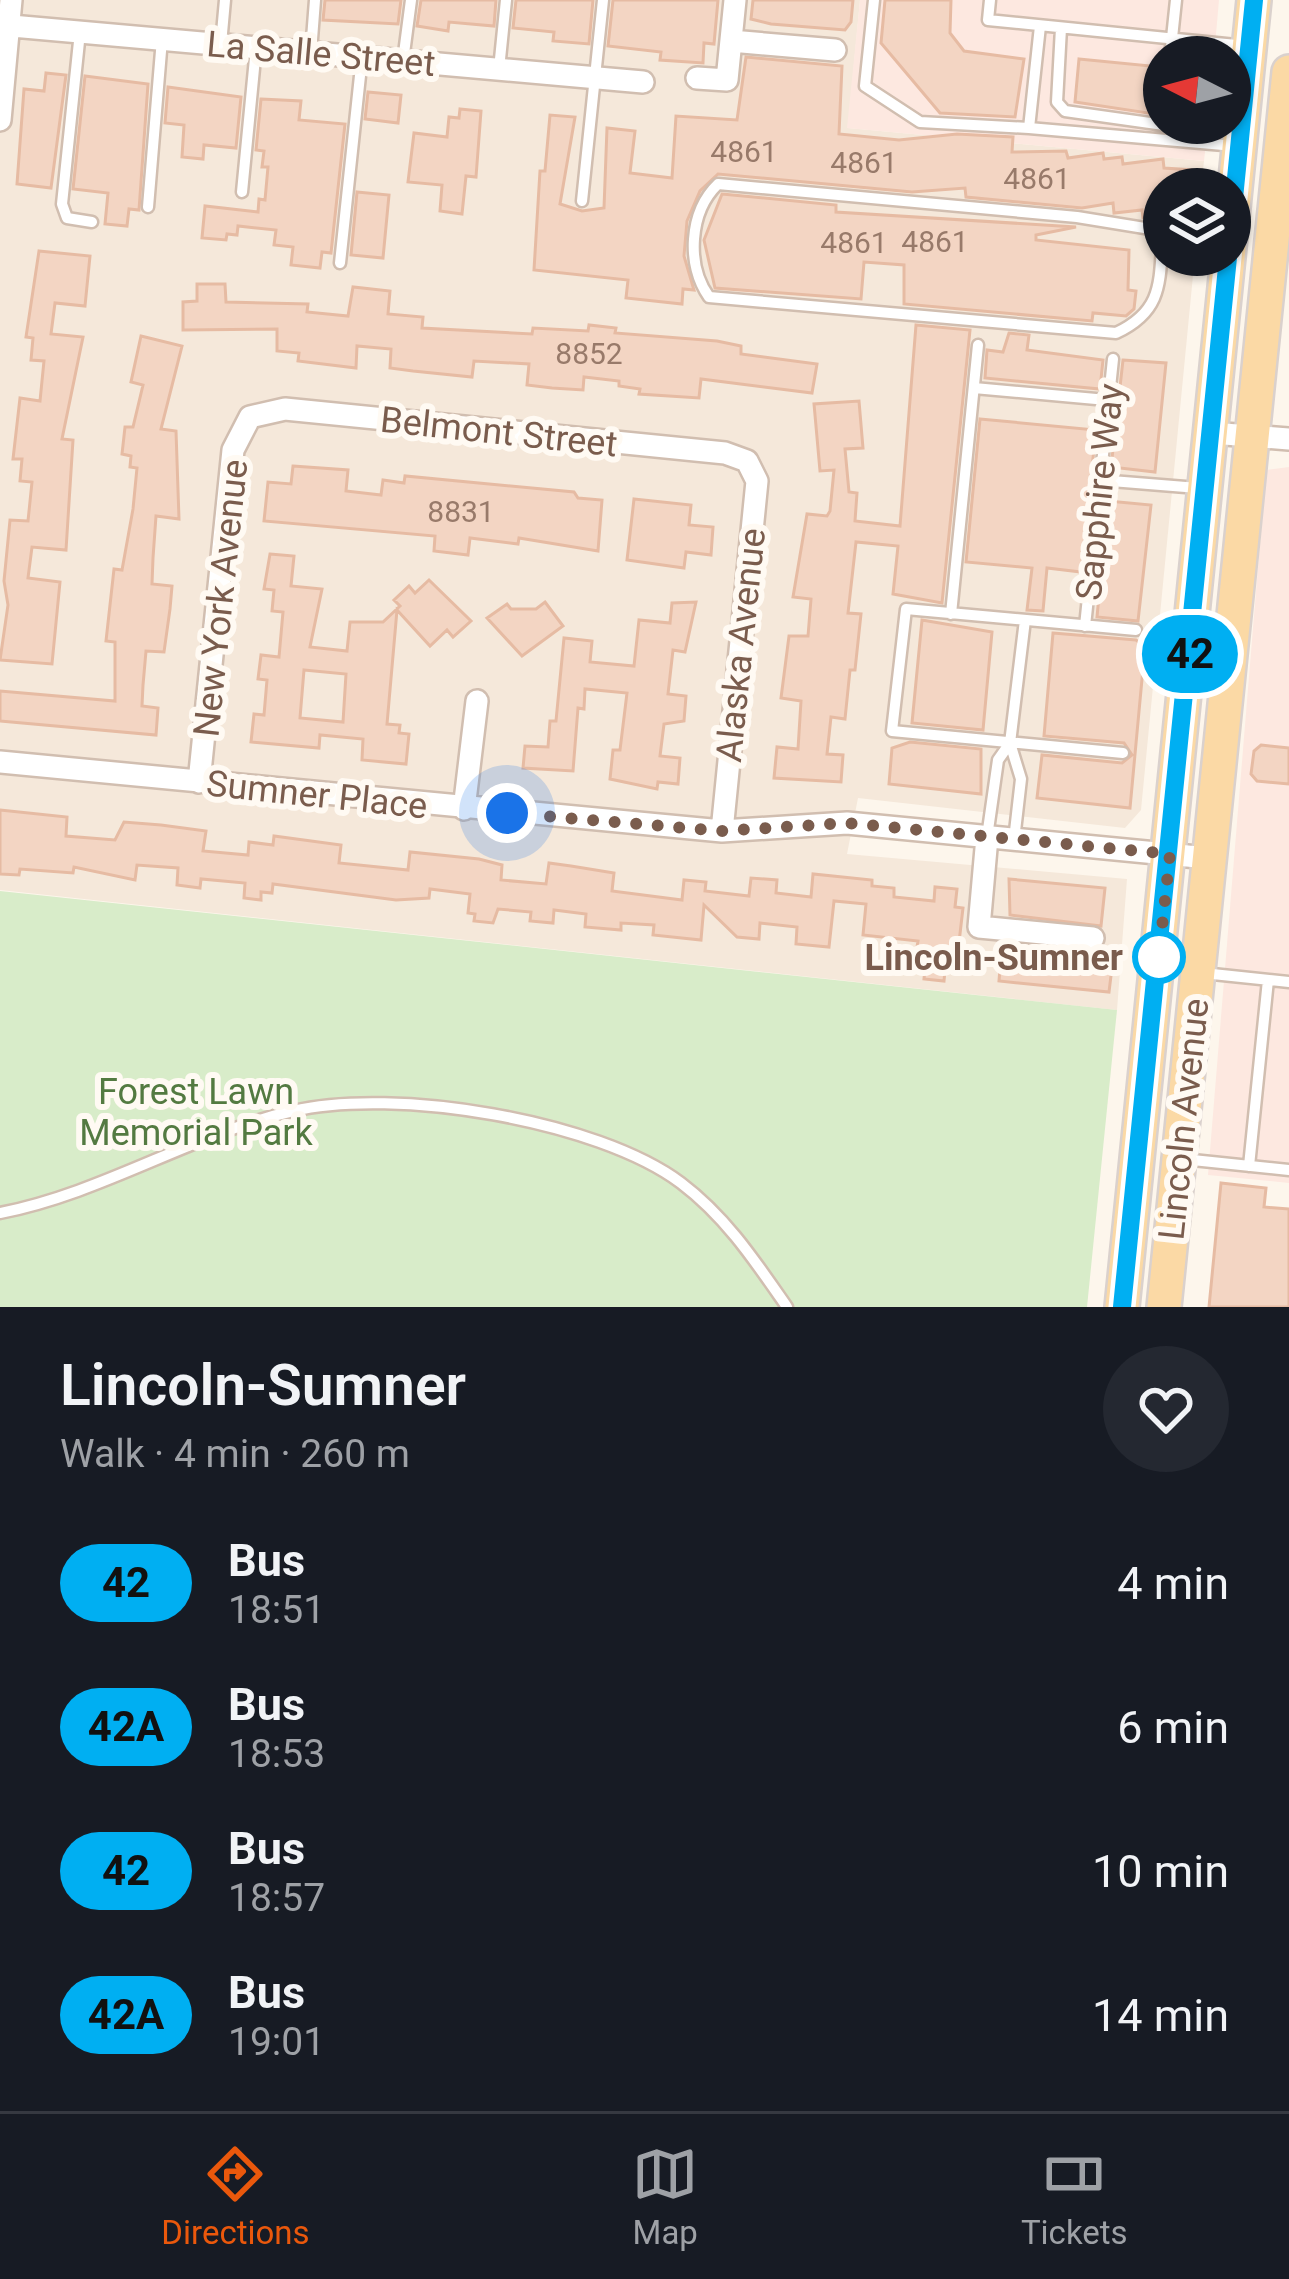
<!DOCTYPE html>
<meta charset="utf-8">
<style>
:root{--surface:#171b24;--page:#242831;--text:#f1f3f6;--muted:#9ea1a6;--line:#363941;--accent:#ea580c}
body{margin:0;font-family:Roboto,sans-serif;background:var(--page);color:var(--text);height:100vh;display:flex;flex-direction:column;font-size:45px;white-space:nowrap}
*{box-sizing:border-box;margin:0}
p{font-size:39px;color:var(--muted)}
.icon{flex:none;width:66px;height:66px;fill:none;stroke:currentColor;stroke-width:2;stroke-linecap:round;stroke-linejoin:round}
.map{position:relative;height:1307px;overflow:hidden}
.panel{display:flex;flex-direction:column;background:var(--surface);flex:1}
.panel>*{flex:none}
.badge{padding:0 24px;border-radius:39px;font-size:42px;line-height:78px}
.needle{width:78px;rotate:276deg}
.tools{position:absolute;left:1143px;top:36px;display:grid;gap:24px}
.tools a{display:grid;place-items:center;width:108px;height:108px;border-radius:50%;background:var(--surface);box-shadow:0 3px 9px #0004;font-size:60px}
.you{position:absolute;width:60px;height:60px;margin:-30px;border:9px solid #fff;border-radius:50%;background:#1a73e8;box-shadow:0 0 0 18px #1a73e833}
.map>.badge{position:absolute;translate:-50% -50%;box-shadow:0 0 0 6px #fff}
.round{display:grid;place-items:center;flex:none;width:126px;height:126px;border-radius:63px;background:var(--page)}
.headline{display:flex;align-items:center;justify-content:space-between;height:204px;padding:0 60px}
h1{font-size:57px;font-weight:600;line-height:90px}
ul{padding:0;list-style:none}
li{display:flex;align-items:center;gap:36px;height:144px;padding:0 60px}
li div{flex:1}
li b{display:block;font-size:45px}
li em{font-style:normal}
li .badge{min-width:132px;font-weight:700;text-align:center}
.dock{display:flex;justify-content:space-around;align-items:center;height:168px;border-top:3px solid var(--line);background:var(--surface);font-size:33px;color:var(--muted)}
.dock a{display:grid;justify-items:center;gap:6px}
.dock .current{color:var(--accent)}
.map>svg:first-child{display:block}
</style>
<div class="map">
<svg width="1289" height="1307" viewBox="0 0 1289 1307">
<rect width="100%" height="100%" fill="#fdf6ec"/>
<path fill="#f5e8da" d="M0,0h860l-12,128 356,33 -3,28h-37v66h31l-54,555 -16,18 -267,-30 -11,56 280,25 -10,131 -1117,-120z"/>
<path fill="#fde8e0" d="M860,0h359l-5,57h-50v66h44l-4,38 -357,-33z
M1289,467v716l-81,-8 58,-705z"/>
<path fill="#d8ecc9" d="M0,891l1117,119 -30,297h-1087z"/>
<path fill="#f3d5c3" stroke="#e6bba3" stroke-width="3" fill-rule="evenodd" d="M325,0h76l-3,24 -75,-4z
M421,0h75l-2,26 -45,-4 -1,9 -31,-5z
M516,0h77l-4,44 -36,-3 1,-9 -41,-4z
M613,0h105l-4,44 -10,-1 -1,20 -43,-3 1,-8 -53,-6z
M753,0h100l-2,22 -6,8 -74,-6 -20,-5z
M885,0h66l-1,33 14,18 60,8 -9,58 -75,-4 -59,-70z
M746,57l96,9 -3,68 60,6 58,-6 56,3 -1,15 54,-1 2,7 35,-5 1,6 18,-2 1,7 40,-5 1,9 29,2 -2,19h-27v22l-12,8 -9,-1 -1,-8 -28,3 -1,-10 -31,5 -116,-11 -1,-9 -53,4 -194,-18 -18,17 -13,30 -3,35 10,34 -11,-1 -1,15 -56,-6 2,-18 -94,-10 6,-99h5l5,-56 25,2 -15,87 22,7 22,-3 3,-80 28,3 -5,42 42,5 4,-62 61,4z
M1079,59l82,8 -3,43 -4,4 -79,-12z
M46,73l20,2 -15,113 -34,-4 7,-95 20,2z
M85,76l63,8 -9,126 -10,-1 -2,17 -22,-2 3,-31 -35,-4z
M168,87l73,10 -5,51 -32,-3 -1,14 -21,-2 2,-32 -19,-2z
M368,92l33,3 -3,28 -33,-4z
M261,99l40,2 -2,19 46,4 -14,129 -9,-1 -2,16 -29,-3 2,-18 -19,-2 2,-15 -38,-4 -1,9 -10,-1 -1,6 -24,-2 3,-32 53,6 1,-13 6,1 3,-33h-6l2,-16 -8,-1z
M460,109l21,2 -5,66 -10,-1 -4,38 -22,-3 2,-26 -34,-3 6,-49 33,4 2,-20 10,1z
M357,192l32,3 -6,63 -32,-3z
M722,194l114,11v7l240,15 -40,8v5l93,10 -1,40 8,1 -2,18 -8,7 -33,-3 -1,8 -188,-17v-39l-40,-3 -3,37 -146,-11 -11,-48z
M39,251l51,5 -5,50 -30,-3 -4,31 32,3 -21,102 11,1 -7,110 -34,-3 -4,31 32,4 -8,82 -52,-4 8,-55 -4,-24 6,-61 18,1 4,-39 -12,-1 2,-22h-9l7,-61 20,3 4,-40 -13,-1 2,-22 -7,-1z
M197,284h28l1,18 82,2 -1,8 41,4 5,-29 37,4 -2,23 35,3 -1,11 110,6 1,-6 55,3 1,-6 27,3 -1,5 102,8 24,5v8l76,10 -5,29 -111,-14 -2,19 -60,-4 1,-5 -21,-3v-5l-35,-4 -1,13 -31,-2 -25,-3 2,-21 -55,-3 -2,16 -59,-6 -23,-3 1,-19 -34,-3 -1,22 -58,-7 1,-8 -22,-2v-22l-94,1v-28l14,-1z
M916,325l54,5 -28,273 -49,-9 5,-48 -42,-4 -8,71 13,1 -6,56h-5l-5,49 -14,-2 -4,37 16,1 -2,27 -67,-4 3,-31 21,2 3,-48 -20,-3 8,-62h19l3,-37 -18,-2 14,-83 20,2 3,-5 4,-41 -14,1 -6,-67 45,-3 4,47 -18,1 4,43 8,1 -2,28 45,5z
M1009,333l20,2 -2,15 76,10 -3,29 -115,-11 2,-28 16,2z
M141,336l41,10 -21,83 15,2 3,88 -23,-3 -3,42 -1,26 20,2 -2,23 -6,43 -18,-1 -3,34 -1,21 16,2 -2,27 -156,-14v-30l115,10v-59l-9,-1 8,-72 8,1 11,-61 4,-41 -7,-1 1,-11 -9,-2 3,-27h8l10,-42 -12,-3z
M1123,360l43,3 -11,109 -44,-5z
M980,419l116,11 -15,142 -34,-4 -4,43 -16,-1 5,-42 -66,-6z
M293,466l55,4 -2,21 35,4 2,-15 21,3 1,-7 169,16 4,6 24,2 -4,51 -79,-13 -1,6 -48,-6 -2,17 -34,-4 1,-15 -171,-15 4,-39 23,2z
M634,499l57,6 -2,20 24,2 -2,28 -25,-3 -2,16 -57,-8z
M1108,501l43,4 -13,116 -41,-4z
M270,554l24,2 -3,30 31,3 -12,58 37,4 3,-29h33l17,-16 -6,-6 15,-14 6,7 14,-13 42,41 -18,16 -6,-7 -17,16 -33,-36 -10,114 13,1 -1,8 10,1 -3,30 -44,-4 1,-21 -43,-4 -1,13 -68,-6 3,-28 10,1 3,-35 -9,-1 3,-24 18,2 4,-45 -11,-1 2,-21 -10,-1zM304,670l42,4 -3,48 -43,-4z
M545,602l18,24 -41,30 -35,-38 20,-14 4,5h25z
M696,602l-11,50 -12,-2 -5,44 18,2 -2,25 -20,3 -4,32 20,2 -2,26 -20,-2 -1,7 -47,-10 3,-29h7l7,-57 -42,-4 -1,20 -6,-1 -5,63 -50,-3 2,-22 23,1 2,-26h6l8,-83 28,3 -2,21 44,4 5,-46 31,3 2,-20z
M922,620l70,12 -9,98 -71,-7z
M1053,633l83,7 9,7 -15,161 -93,-10 5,-43 80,8 10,-8 -8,-12 -80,-7z
M910,742l71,7v45l-92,-10 3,-36z
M1261,745l28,3v36l-32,-3 -6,-7 3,-23z
M0,810l67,7 -1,19 49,4 9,-18 37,3 45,6 -3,20 45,4 1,-13 24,3 1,-9 67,9 -2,18 69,7 2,-18 69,7 23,6 -1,15 45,4 3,-21 22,3 43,7 -2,18 70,9 2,-20 22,2 -1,9 44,5 2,-18 26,2 -1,13 35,4 2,-23 59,6v6l22,2v9l40,4 1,-14 22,2 -2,18 8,1 -5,43 -11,-1 -3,31 -20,-2 3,-31 -10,-1 1,-6 -55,-6 3,-31 -32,-3 -5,46 -33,-3 1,-17 -37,-4 -1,16 -22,-2 -33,-32 -3,35 -48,-5 1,-10 -33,-2v7l-36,-3 1,-13 -32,-4 -1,13 -23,-2 1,-9 -33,-3 -5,14 -19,-2 1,-7 -7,-1 2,-19 -40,-5 -1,9 -33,2 -123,-16 -1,9 -11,-1v8l-17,-2 1,-15 -44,-4 -1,9 -23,-3 1,-17 -41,-3 -2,15 -61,-13 -1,6 -53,-4 -1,6 -19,-1z
M1009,879l96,9 -4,38 -91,-11z
M1002,944l112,7 -5,41 -110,-11z
M1221,1183l45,5 -2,19 25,2v98h-80z"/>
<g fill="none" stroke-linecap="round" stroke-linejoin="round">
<defs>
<path id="lane" d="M874,0l-9,86 55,36 109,6 11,-102
M990,0l-2,20 258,26
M1061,28l-4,74 8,9 99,14
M80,32l-18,172 5,14 25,4
M221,44l4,-44
M311,52l4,-52
M1170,57l6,-57
M403,61l8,-61
M499,69l7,-69
M1029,128l206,18
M718,184l359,33 86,14c-4,49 2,79 -47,102l-407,-36c-23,-32 -20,-85 9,-113z
M242,192l14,-144
M582,201l21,-201
M148,207l14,-168
M340,263l22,-206
M974,388l133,12
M1099,480l99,8
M951,614l27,-269
M1085,626l28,-267
M1123,753l-231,-22 14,-122 230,21
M987,837l11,-77 12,-17
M1014,840l7,-61 -11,-36 15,-123
M1203,973l86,9
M1183,1159l106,11
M1249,1166l19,-186
M0,1213c103,-20 192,-79 293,-102 101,-24 304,9 388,72 45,34 74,78 106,124"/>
<path id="street" d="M0,25l643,57
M731,41l104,9
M697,78l30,2 8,-80
M0,120l11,-120
M1212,433l77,6
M0,762l722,69 125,-8 361,35
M199,782l34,-332 17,-33 35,-8 440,44 22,8 10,20 -35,350
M464,809l13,-108
M987,837l-8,90 114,11"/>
<path id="primary" d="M1122,1307l132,-1307
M1164,1307l125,-1235"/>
</defs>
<use href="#lane" stroke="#d1beb0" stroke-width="15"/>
<use href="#street" stroke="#d1beb0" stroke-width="26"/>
<use href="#primary" stroke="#dad1cd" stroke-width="38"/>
<use href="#lane" stroke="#fff" stroke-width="10"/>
<use href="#street" stroke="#fff" stroke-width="21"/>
<use href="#primary" stroke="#fbd9a5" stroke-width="33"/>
</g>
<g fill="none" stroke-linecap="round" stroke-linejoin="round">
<defs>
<path id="line" d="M1122,1307l132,-1307"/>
</defs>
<use href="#line" stroke="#fff" stroke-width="27"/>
<use href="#line" stroke="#00aff2" stroke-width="18"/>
<path stroke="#7a5c4d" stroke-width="12" stroke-dasharray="0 21.6" d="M507,813l215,18 125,-8 323,31 -13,119 2,-16"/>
</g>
<circle fill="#fff" stroke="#00aff2" stroke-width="6" cx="1159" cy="957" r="24"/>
<g text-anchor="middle" stroke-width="12" stroke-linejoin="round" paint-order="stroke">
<g font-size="30" fill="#987a6a">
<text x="744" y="162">4861</text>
<text x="864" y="173">4861</text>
<text x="1037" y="189">4861</text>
<text x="935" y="252">4861</text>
<text x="854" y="253">4861</text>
<text x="589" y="364">8852</text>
<text x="461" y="522">8831</text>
</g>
<g font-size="36" fill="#7a5c4d" stroke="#fffaf3">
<text transform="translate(321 53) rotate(5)" y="13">La Salle Street</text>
<text transform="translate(499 431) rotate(6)" y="13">Belmont Street</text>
<text transform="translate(1099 492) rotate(-84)" y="13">Sapphire Way</text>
<text transform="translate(220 598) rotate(-84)" y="13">New York Avenue</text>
<text transform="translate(740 645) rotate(-84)" y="13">Alaska Avenue</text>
<text transform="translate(317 794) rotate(6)" y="13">Sumner Place</text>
<text transform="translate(1183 1119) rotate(-84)" y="13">Lincoln Avenue</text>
</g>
<g font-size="36" font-weight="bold" fill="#7a5c4d" stroke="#fffaf3" text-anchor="end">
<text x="1123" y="970">Lincoln-Sumner</text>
</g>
<g font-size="36" fill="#537a41" stroke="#fffaf3">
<text x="196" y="1104">Forest Lawn<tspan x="196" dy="41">Memorial Park</tspan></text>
</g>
</g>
</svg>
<div class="tools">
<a><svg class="needle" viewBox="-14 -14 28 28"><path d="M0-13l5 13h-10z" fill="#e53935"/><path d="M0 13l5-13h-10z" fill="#9ea1a6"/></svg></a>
<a><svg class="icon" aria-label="layers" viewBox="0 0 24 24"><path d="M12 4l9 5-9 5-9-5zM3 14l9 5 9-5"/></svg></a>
</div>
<div class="you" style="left:507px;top:813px"></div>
<b class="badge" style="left:1190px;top:654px;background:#00aff2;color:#111">42</b>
</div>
<section class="panel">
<div class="headline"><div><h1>Lincoln-Sumner</h1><p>Walk · 4 min · 260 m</p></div><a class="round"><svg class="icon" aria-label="heart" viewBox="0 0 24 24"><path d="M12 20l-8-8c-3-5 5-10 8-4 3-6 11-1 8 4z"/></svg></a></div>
<ul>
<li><span class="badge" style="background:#00aff2;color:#111">42</span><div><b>Bus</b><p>18:51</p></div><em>4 min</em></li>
<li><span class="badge" style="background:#00aff2;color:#111">42A</span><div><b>Bus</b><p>18:53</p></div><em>6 min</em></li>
<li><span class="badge" style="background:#00aff2;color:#111">42</span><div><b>Bus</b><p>18:57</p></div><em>10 min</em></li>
<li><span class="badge" style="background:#00aff2;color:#111">42A</span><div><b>Bus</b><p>19:01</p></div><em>14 min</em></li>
</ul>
</section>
<nav class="dock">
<a class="current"><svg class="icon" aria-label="directions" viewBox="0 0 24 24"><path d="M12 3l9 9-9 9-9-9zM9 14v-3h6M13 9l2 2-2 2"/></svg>Directions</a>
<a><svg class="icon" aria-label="map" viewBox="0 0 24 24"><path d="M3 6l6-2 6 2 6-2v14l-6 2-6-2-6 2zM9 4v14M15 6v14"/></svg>Map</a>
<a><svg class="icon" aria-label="tickets" viewBox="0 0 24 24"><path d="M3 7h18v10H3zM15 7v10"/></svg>Tickets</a>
</nav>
